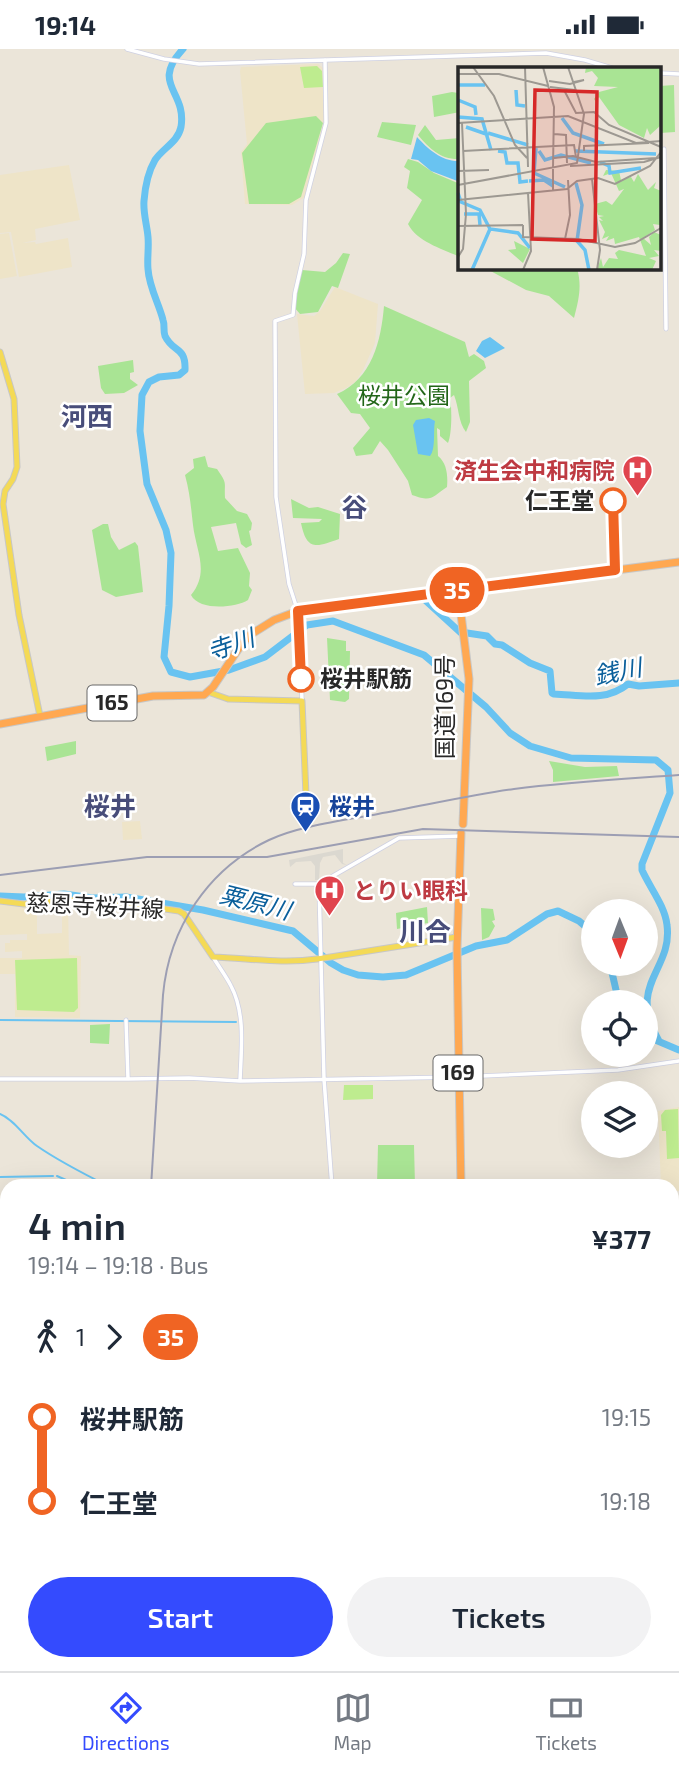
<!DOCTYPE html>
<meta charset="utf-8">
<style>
:root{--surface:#fff;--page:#f2f2f3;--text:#1f2937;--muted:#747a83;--line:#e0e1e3;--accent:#344bfe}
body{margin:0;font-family:"Exo 2","Noto Sans JP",sans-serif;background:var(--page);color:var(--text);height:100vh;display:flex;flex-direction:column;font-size:26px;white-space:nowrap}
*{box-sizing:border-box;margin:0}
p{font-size:23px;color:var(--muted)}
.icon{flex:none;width:38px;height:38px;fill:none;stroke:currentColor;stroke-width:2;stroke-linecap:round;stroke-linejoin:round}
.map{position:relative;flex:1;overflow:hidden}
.panel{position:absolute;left:0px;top:1130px;width:679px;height:492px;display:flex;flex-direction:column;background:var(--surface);border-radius:21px 21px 0 0;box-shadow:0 7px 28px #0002}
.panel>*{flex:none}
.badge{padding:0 14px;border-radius:23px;font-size:24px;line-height:46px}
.needle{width:46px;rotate:179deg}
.fabs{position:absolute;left:581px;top:850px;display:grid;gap:14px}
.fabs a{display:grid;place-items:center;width:77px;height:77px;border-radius:50%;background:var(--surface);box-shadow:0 7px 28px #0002;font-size:35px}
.map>.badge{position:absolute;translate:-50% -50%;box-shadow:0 0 0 4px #fff}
.legs{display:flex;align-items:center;gap:10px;height:77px;padding:0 28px;font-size:23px}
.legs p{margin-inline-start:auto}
.headline{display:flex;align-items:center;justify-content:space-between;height:119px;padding:0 28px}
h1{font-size:38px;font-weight:600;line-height:52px}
.action{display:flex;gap:14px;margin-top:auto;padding:14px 28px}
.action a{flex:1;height:80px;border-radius:42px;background:var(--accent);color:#fff;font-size:28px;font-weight:600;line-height:80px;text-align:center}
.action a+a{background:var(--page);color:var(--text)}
ul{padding:0 28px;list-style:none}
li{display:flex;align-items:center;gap:24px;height:84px;font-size:26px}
li i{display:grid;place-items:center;width:10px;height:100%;margin:0 9px;background:currentColor}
li i::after{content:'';width:18px;height:18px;margin:-9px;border:5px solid;border-radius:50%;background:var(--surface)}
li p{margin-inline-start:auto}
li:first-child i{background:linear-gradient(#0000 50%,currentColor 0)}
li:last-child i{background:linear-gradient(currentColor 50%,#0000 0)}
.status{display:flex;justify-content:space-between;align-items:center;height:49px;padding:0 35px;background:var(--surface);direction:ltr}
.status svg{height:19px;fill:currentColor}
.dock{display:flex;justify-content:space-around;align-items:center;height:98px;border-top:2px solid var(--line);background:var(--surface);font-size:19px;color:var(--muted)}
.dock a{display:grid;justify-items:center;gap:4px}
.dock .on{color:var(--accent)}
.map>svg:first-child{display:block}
</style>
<div class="status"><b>19:14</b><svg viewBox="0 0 49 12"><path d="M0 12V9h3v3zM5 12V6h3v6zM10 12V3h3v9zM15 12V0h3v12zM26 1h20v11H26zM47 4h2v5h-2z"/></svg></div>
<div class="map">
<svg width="679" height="1622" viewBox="0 0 679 1622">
<rect width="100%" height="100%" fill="#ebe5d9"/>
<path fill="#eee4c8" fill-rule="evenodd" d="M318,15l5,4 2,52 -20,77 -13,8 -47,-1 -4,-52 6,-8 -7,-73 1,-4z
M69,116l11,55 -45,9 1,11 -14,3 13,-1 1,2 32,-6 4,29 -53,10 -8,-45 -11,1v-58z
M9,184l8,43 -17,3v-45z
M335,238l43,17 -3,39 -12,27 -8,12 -9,6 -12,5 -29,1 -8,-80 17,2 6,-5z
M140,772l2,18 -19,1 -1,-18z
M62,854l6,1 1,51 12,1 -1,62 -65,-1v-43h-15v-16h22v-7l-17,1v-9h5v-3h17v-6l-27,1v-31l42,3zM62,865v19l-25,1v-20z
M679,1058v84h-7v-4l-11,-1 -3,-75z"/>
<path fill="#a9e494" d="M674,36l1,47 -15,1v-47z
M452,43l6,1 2,19 -26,5 -2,-21z
M316,67l7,7 -22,74 -12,7h-40l-7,-51 24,-30z
M382,73l34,3 -5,20 -34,-8z
M425,76l11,15 24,-2v21c-19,1 -30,-10 -42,-24z
M408,110l10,3 16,11 26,11v73c-17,-8 -43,-15 -52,-33l14,-24 -15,-12 3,-17 -6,-4z
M343,204l7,1 -12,34 -6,-2 -14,26 -18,2 -6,-7 8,-37 23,2 11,-9z
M485,219h92c5,18 2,31 -3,50l-25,-22 -23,-6z
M384,257l81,36 4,15 5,-3 10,7 2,7 -17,13 1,41 -4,10c-8,-10 -7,-25 -12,-37l-4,3c2,9 2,36 -2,45l-8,-7v-6l-3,-2 1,28c9,7 10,20 9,31 -16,11 -15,15 -35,8l-4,-14 -20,-31 -8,-9 -8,13 -16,2 -3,-8 17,-20 -10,-14 -9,-1 -14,-19c35,-15 44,-53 47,-88z
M133,311l1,12 -4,1v6l8,6 -14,8 -19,1 -4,-6 -3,-22z
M205,407l3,11 9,2c11,16 7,12 8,29l12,13 10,3 5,9 -1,7 -2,1 3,14 -6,3 -5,-4 -5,-21 -25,4 7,24 20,-3 12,25 -1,13 3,4 -4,10c-13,8 -49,11 -57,-5 19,-23 5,-44 2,-70 -2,-17 -3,-32 -8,-50l9,-7 -1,-9z
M291,450l18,9 9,-1 22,7 -1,25c-21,7 -32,14 -38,-16l18,-1 3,-3 -29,-1z
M103,475h5l3,13 8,13 16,-8 3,4 5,46 -27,5 -14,-7 -10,-60z
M327,589l19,3v10h4l-1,48 -4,3 -15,-2z
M76,692v13l-29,7 -2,-14z
M549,712l36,6 32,-1 2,10 -66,6v-12z
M427,858l1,16 -31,6 -1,-16z
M481,859l12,1 2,11 -3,1 3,5 -6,11 -7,3z
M110,975l-1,20 -19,-1v-18z
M378,1096h36l1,41 -38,-1z
M7,1505v79h-7v-67z"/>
<path fill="#beec8f" d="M317,17l5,5 1,16 -19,1 -4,-21z
M77,909l1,50 -4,4 -57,-2 -2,-50z
M344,1036h29v14l-30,1z
M678,1060l1,49 -12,1 -1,-28h-4l-1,-16 4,-5z"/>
<path fill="#dbd8d0" d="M343,800v14l4,2 -5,-1 -7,-9 -12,2 -3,6 -1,17h-4v-14l-4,-5 -15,1 -6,5 -1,-7z"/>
<path fill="#69c3f1" d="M417,88c11,12 25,25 43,24v21l-29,-11 -13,-11 -7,-1z
M490,288l15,11 -20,10 -9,-7 6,-10z
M429,369l6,3c-2,10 1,28 -5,35l-12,-2 -5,-29 3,-5z"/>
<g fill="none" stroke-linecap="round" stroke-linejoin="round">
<path stroke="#69c3f1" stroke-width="2" d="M0,971l236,2
M0,1065c15,6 24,23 37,32 23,16 49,29 73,41
M57,1127l25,11
M0,1128l53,-1
M672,1448h7"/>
<path stroke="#69c3f1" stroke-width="7" d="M183,0c-33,36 4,41 -2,78 -3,15 -18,21 -26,33 -7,12 -10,28 -11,41 -1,12 3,24 4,36 1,11 -1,22 0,32 1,18 11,35 15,51 2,5 0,11 2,16 8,17 21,10 20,34l-6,5 -20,2 -10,5 -7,13 -2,36 7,53 19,46 5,23 -2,53 -5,51 7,15 19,5 39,-7 36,-13 42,-32 26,-4 91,34 62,52 24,26 20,13 41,12 85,2 12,10 2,23 -28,71v6c8,18 23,36 25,55 6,46 -41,58 -8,116
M424,548l2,4 35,32
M467,584l20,3 8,8 7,1 28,18 20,8 2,22 2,1c27,1 52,8 74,-10l11,2 40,-3
M0,847l24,1 40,-3 29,4 33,-1 77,13 90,21 38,32 12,7 15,5 25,2 23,-2 70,-29 31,-6 40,-26 11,-3 21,10 14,12
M610,915l9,39
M646,987l33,14"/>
<defs>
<path id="minor" d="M127,0l37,10 35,5 347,-11 39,7 27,8
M660,24l19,1
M664,100l2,180
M302,652l-3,-86 -10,-31 -13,-87 -1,-176 18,-6 2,-22 9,-39 2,-54 20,-77 -1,-63
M295,835h24l80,-46 62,-2
M319,835l5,195 8,108
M213,908c6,10 13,19 18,29 15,28 10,65 9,95l218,-4 160,-7 61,-9
M0,1030h128l-2,-59
M128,1030l61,-1 51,3"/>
<path id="major" d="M0,303l14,47 3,68 -4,12 -8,12 -2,13 16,111 21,101
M208,643l20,7 74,2 4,94
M0,852l24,3 44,-4 49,2 62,9 5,3 29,43c35,1 69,7 104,2 47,-7 94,-15 140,-22
M0,1207l7,4
M0,1212l7,4
M672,1332l7,-1
M672,1337h7
M0,1390l7,4
M354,1615l4,7"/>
<path id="highway" d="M458,541l11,89 -6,145
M0,675l153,-28 51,-1 9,-8 26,-39 11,-13 24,-15 24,-9 381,-49
M461,1138l-4,-239 4,-115
M498,1615l2,7"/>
</defs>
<use href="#minor" stroke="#cfd1e2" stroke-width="5"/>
<use href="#major" stroke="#c7c7c7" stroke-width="7"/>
<use href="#highway" stroke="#c7c7c7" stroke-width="9"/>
<use href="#minor" stroke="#fff" stroke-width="3.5"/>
<use href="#major" stroke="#f4da56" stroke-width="5"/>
<use href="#highway" stroke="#ffa851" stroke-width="7"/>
<path stroke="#9c9eb3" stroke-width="2" d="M0,826l147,-18h120l156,-28 256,8
M151,1138l12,-192c6,-67 45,-126 106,-155 29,-14 77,-20 109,-26 45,-8 91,-19 136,-25 55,-7 110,-10 165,-14
M216,1615l3,7"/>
</g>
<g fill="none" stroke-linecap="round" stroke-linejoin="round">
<defs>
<path id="line-1" d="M301,630l-3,-68 317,-41 -2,-69"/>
</defs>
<use href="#line-1" stroke="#fff" stroke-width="16"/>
<use href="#line-1" stroke="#f06423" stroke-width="10"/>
</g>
<defs>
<symbol id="hospital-pin" viewBox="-11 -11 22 30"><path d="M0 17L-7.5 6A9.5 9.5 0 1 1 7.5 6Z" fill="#e0444e" stroke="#fff"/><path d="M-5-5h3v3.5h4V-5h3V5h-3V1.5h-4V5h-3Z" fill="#fff"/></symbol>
<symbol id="station-pin" viewBox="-11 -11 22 30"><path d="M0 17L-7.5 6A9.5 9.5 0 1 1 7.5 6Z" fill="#1a4fb4" stroke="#fff"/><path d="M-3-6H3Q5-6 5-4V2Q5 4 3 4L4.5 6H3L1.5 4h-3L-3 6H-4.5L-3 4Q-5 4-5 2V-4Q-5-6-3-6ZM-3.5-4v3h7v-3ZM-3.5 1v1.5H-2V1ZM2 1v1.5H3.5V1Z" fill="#fff"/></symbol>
</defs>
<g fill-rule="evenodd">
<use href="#hospital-pin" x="620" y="404" width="35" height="47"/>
<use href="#station-pin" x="288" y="740" width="35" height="47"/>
<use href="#hospital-pin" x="312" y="824" width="35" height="47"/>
</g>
<g fill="#fff" stroke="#f06423" stroke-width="3.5">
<circle cx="613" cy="452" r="12"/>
<circle cx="301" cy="630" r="12"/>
</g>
<g text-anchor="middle" stroke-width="5" stroke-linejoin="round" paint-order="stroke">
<g fill="#fff" stroke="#686868" stroke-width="2">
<rect x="87.5" y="636.5" width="49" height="35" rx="5"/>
<rect x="433.5" y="1006.5" width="49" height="35" rx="5"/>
</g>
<g font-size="21" font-weight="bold" fill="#282828">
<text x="112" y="661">165</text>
<text x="458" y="1031">169</text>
</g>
<g font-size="23" fill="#226618" stroke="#fff">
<text x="404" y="355">桜井公園</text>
</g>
<g font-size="23" font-weight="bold" fill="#be3a42" stroke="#fff" text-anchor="end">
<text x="615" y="430">済生会中和病院</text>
<text x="353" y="850" text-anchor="start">とりい眼科</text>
</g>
<g font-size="23" font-weight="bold" fill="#282828" stroke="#fff" text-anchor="end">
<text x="594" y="460">仁王堂</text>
<text x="320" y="638" text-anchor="start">桜井駅筋</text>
</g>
<g font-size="23" fill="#282828" stroke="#fff">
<text transform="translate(445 658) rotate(-90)" y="8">国道169号</text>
<text transform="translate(95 857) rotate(3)" y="8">慈恩寺桜井線</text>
</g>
<g font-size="23" font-weight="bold" fill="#164399" stroke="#fff" text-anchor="start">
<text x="329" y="766">桜井</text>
</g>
<g font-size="24" font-style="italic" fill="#0a5f9b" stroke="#fff">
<text transform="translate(231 596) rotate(-19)" y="8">寺川</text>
<text transform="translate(618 623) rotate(-11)" y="8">銭川</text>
<text transform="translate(255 854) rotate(14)" y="8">粟原川</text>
</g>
<g font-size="26" font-weight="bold" fill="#484d7a" stroke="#fff">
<text x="87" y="377">河西</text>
<text x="354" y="468">谷</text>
<text x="110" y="767">桜井</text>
<text x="425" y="892">川合</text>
</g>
</g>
<g transform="translate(458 18)">
<rect width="203" height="203" fill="#ebe5d9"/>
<path d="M128,0h75v58l-11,10 -3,-7 -3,10 -25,-13 -20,-28 -3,5 -2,-3 5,-7 19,-5 -24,-1 4,-8 -6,-7 -7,2zM148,103l13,1 2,9 10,-3 3,5 4,-8 10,16 8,-8 -2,6 7,3 -1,34 -7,-1 2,6 -12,8 8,7 -2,-8 5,-5 7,3v16l-7,-1 5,6 -10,2 7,3 -4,9h-55l4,-12 2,9 6,-9 9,1 -3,-6 4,-3 27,6 -7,-19 -24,7 -1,-6 -8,3 3,-5 -7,3 3,-7 -6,-12 4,1 -4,-4 5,-1 -6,-1 -3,-11 11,-3 6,4 12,-16 -5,2 -8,-18 -8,3zM56,174l16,8 -7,14 -15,-13 8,-1z" fill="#a9e494"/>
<path fill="none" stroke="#69c3f1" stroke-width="3.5" d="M0,18h27M58,23l1,15 8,1M0,33l17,7 1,8M0,50l24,2 9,31M104,51l11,15 31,11M8,60l23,8M30,66l40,12M78,81l-2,25 31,14M40,84l7,1 2,11h11l2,19 8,-1M81,84l6,9 16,-5 30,8M117,84l81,3M142,95l9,4 1,7 31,-5M71,114l15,-1 9,6M118,116l6,22 -5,36 8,9 4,20M0,126l3,9 19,8 10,19 28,4 12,15M6,147h15l1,11M14,203l18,-41"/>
<path fill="none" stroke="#9d9992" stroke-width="2" d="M15,0l21,29 21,49 12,13M67,0l3,100M85,0l11,40 -1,61M0,7h41l49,12M91,14l21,3 14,-4 -10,2M92,20l25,3M106,23l12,23 18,-1 15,13 52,22M0,56l110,-7 68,27 25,-2M96,67l12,1 1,28M5,84l111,-6 2,12M126,84v-5l65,-3M96,91l19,-2 23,6 60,-4M112,99l74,-4 17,-5M95,102v21M0,104l31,-1M134,112l8,71 -3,20M0,118l119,-22 7,-49 -16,-47M0,133l109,-11 10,-8 21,-3 17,6 35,-18 11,-14M65,158v12l55,2 37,8 20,-4 26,-15M0,159l65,-1M107,172l5,-24 -2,-35M0,190l5,-8 3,-35 -4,-91M65,203l8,-19 -3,-58"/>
<path fill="#d62828" fill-opacity="0.15" stroke="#d62828" stroke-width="3.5" d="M77,23l62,2 -2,149 -63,-2z"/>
<rect width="203" height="203" fill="none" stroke="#282828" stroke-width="3.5"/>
</g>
</svg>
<div class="fabs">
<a><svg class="needle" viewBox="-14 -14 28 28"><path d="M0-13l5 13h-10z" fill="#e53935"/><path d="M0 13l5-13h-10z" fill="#747a83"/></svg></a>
<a><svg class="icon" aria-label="locate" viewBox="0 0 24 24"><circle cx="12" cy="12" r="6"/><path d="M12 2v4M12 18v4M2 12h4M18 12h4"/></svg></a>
<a><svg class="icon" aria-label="layers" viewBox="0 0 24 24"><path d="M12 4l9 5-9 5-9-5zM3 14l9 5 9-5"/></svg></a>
</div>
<b class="badge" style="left:457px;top:541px;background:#f06423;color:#fff">35</b>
<section class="panel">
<div class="headline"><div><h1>4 min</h1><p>19:14 – 19:18 · Bus</p></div><b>¥377</b></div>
<div class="legs"><svg class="icon" aria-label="walk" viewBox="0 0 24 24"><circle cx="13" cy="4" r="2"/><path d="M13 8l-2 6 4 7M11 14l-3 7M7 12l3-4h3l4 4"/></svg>1<svg class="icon" aria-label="forward" viewBox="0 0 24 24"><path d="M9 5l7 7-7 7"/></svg><b class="badge" style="background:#f06423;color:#fff">35</b></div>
<ul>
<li><i style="color:#f06423"></i><b>桜井駅筋</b><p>19:15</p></li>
<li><i style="color:#f06423"></i><b>仁王堂</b><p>19:18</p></li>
</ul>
<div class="action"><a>Start</a><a>Tickets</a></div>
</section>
</div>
<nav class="dock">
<a class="on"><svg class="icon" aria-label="directions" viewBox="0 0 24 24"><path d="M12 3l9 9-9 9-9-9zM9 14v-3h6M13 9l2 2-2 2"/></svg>Directions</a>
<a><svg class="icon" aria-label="map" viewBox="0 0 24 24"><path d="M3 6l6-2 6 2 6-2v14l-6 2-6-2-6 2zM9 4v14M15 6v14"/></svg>Map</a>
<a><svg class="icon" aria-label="tickets" viewBox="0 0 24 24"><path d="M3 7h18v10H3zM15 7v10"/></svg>Tickets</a>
</nav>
